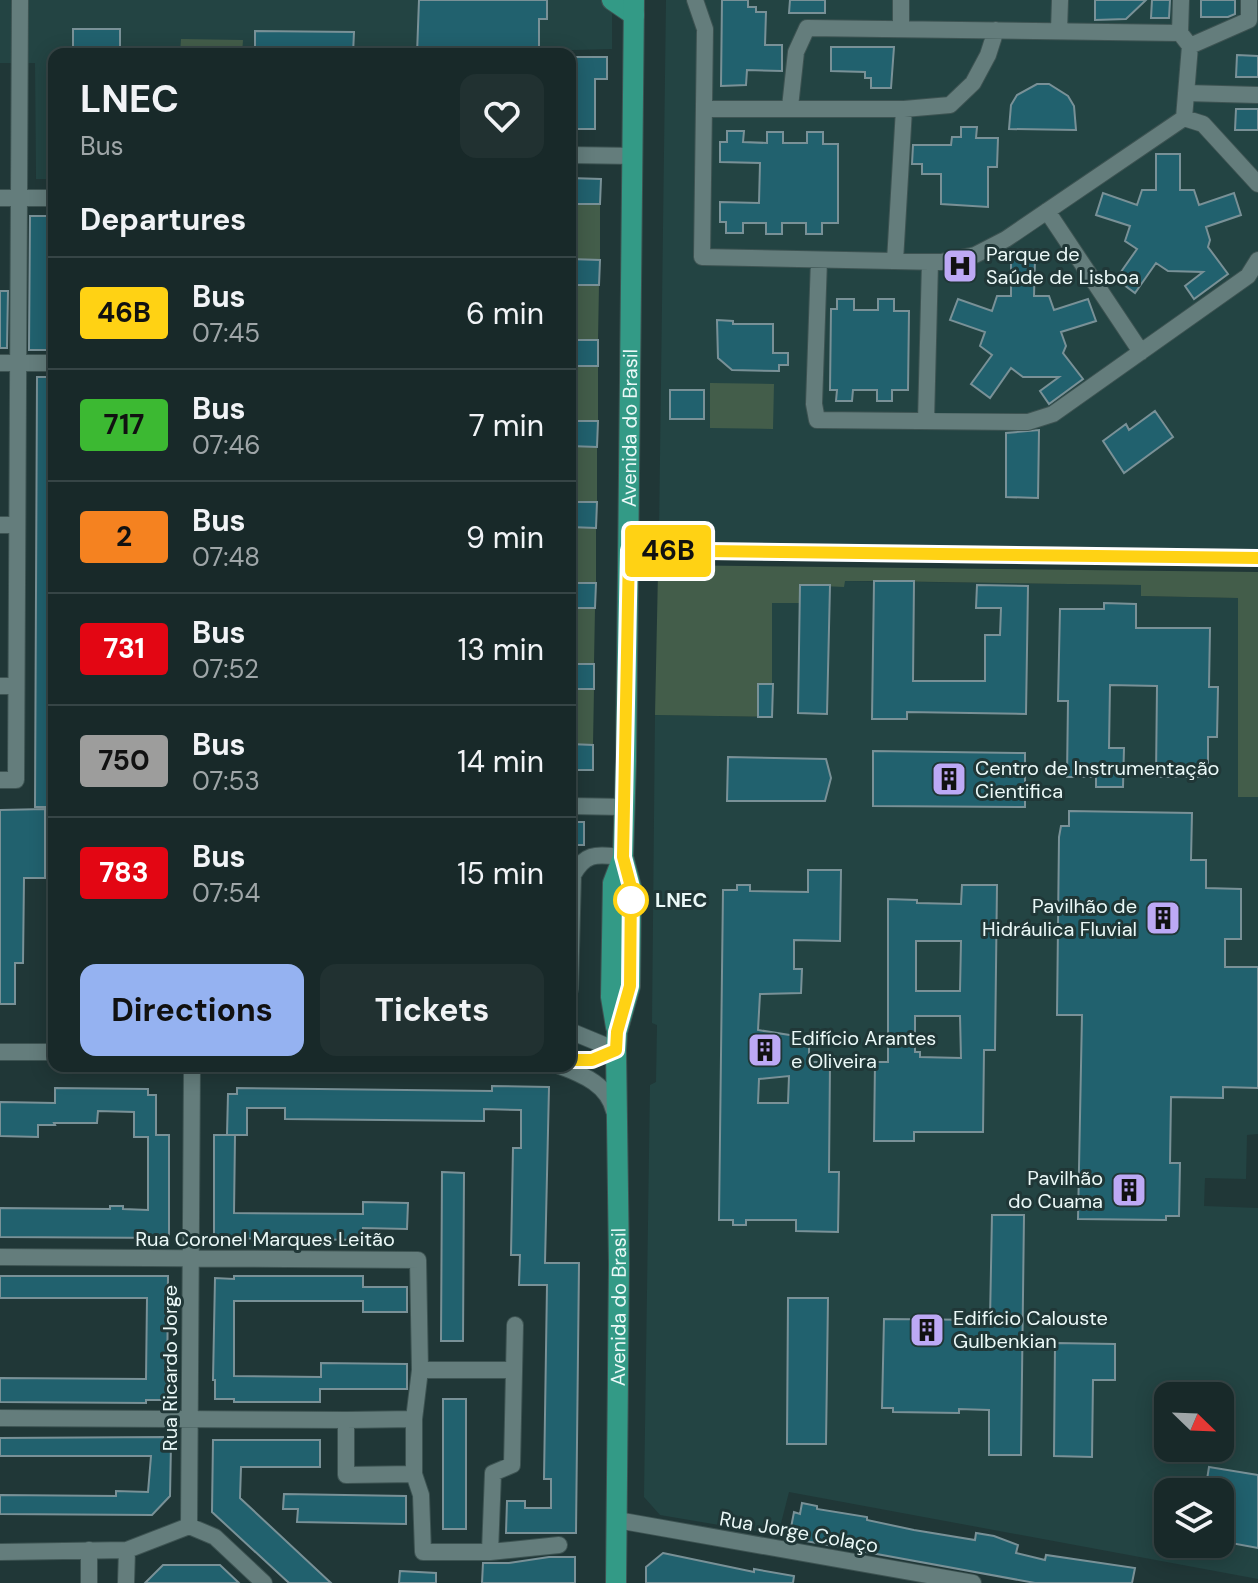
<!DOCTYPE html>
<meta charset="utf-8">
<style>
:root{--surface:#182929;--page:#213131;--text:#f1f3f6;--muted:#9fa6a8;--line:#364546;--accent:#95b2f1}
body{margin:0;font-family:"DM Sans",sans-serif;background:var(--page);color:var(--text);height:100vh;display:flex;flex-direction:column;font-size:30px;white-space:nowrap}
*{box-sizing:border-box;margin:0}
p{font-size:26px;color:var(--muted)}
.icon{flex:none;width:44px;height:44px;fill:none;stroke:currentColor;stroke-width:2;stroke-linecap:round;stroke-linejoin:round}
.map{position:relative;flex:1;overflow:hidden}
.drawer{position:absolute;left:48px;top:48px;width:528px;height:1024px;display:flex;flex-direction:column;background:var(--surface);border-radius:16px;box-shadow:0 4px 20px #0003,0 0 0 2px var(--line)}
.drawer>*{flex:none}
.badge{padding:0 16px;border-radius:6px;font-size:28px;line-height:52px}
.needle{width:52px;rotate:113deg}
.buttons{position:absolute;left:1154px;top:1382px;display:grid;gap:16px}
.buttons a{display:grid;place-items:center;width:80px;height:80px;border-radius:16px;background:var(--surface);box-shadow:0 4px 20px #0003,0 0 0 2px var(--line);font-size:40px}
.map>.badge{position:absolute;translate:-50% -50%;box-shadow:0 0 0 4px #fff}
h2{padding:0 32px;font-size:30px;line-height:72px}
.round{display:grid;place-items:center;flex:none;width:84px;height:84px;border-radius:16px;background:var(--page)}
.head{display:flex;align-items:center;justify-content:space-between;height:136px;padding:0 32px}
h1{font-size:38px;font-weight:700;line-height:60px}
.action{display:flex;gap:16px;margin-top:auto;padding:16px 32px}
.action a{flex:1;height:92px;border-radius:16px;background:var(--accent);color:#111;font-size:32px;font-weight:700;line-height:92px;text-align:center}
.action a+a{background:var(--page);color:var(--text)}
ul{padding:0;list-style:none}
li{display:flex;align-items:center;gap:24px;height:112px;padding:0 32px;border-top:2px solid var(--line)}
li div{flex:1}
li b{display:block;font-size:30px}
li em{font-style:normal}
li .badge{min-width:88px;font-weight:700;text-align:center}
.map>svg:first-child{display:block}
</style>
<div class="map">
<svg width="1258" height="1583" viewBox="0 0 1258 1583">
<rect width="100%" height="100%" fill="#203737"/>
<path fill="#234443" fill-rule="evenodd" d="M0,0h612v49l-195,5h-363v125h-18l-1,-116h-35z
M666,0h592v551l-597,-7 -2,-11z
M844,581l297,4 1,11 96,2v198l20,1v337l-11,1 -1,44 -41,-1 -1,28 54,2v371l-469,-87 -11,43 -118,-20 -16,-18 6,-412 6,-3 1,-57 -5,-2 3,-308 117,2v-114l28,-18 44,1zM1168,1396h52v52h-52zM1168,1492h52v52h-52z"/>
<path fill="#435d4a" d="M181,39l62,1 -1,14h-62z
M570,204h30v56l-30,-1z
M570,285h29l-1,55h-28z
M570,366h28v55h-28z
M710,383l64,1 -1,45 -63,-1z
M570,447h27v55h-27z
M570,527l26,1v55h-26z
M665,565l593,7v225h-20v-199l-97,-2v-11l-267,-4h-29l-1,6 -43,-2 -1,18h-28v114l-117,-2 3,-143z
M570,608l25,1 -1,55h-24z
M570,689h24l-1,56 -23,-1z"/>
<path fill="#21616e" stroke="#799197" stroke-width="2" fill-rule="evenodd" d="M419,0h128v19h-8v34l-122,1z
M722,0h26v7h8v5h10l-1,33h17v26l-35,-1 -1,15 -25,1z
M790,0h35v13h-36z
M1095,0h51l-20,19 -31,1z
M1152,0h18l-1,18h-18z
M1201,0h34v14l-7,3h-27z
M73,29h47v25h-47z
M255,31l99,1 -1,22h-98z
M831,47h63l-3,41h-20v-10h-6v-6l-34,-1z
M1237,55l21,1v21h-22z
M570,57h37v22h-12v50h-25z
M1037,84h12l19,12 6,10 2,24 -67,-1 2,-24 6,-10z
M1236,109h22v21h-23z
M961,127h16l-1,11h22l-1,29h-9v40l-47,-3v-30h-19v-10h-10l1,-19h38l1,-8h9z
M727,131h17l-1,11 24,1v-11h16v11h24v-11h16v12h15v79h-16v11h-16v-11h-24v11h-16v-11h-23v10h-17v-11h-6v-20l39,1 1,-40 -40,-1v-20h7z
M1156,154h24v36h14l5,15 35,-12 7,22 -35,12 4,13 -2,7 20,27 -34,25 -9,-13 18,-14 -35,-1 -12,-8 -21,30 -19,-14 21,-30 -12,-8 5,-15 -34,-11 7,-22 34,12 5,-15h14z
M570,178l31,1 -1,25h-30z
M30,216h24v134h-25z
M570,259l30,1 -1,25h-29z
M1011,259h24l-1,37h15l5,14 34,-11 8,22 -35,11 5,14 -3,7 20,26 -34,25 -9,-13 19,-14h-36l-12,-9 -21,30 -19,-14 21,-29 -12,-9 5,-14 -35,-12 8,-21 34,12 5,-15h14z
M0,291h8l-1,57h-7z
M837,299h17v11h24v-11h16v12h15l-1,79h-16v11h-15v-11h-24l-1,11h-16l1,-11h-7l1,-81h6z
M717,320l16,1v3h40v29h15v12h-9v6l-47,-1 -14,-12z
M570,340h28v26h-28z
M37,377h17v430h-19z
M670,390h34v29h-34z
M1155,411l18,26 -49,36 -21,-32 23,-17 3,6z
M570,421h28l-1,26 -27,-1z
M1039,430l-1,68 -32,-1v-64z
M570,502h27l-1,26 -26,-1z
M874,581h40l-1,100h72v-46h15l1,-27h-25l1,-23 51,1 -2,128 -119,-2v7h-35z
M570,583h26l-1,25h-25z
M800,585h30l-3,129 -29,-1z
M1104,603l32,1v24h74l-1,59h9l-1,50h-9v40h-52l1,-91 -47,-1 -1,63h15l-1,39h-27v-10h-29l1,-76h-10l2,-92h44z
M570,664h24v25h-24z
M758,684h15l-1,33h-14z
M570,744l23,1v25h-23z
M873,751l152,2v54l-152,-1z
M728,757l98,2 5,19 -6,23h-98z
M45,809v69h-21l-1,85h-8v41h-15v-194z
M1069,811l123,2 -1,47h15v28l35,1v50h-16v28h33v121l-35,-1v11l-52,-1 -1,66h10l-1,53h-13v4l-88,-1 4,-204h-25l2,-178 2,-11h8z
M570,822h14v23h-14z
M808,870h33l-1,71 -46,-1v29h8l-1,24 -41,1 -2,36 51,8v24h21l-1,110h10l-1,60 -42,-1v-11h-50v5h-13v-5h-14l4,-330h14v-5h13v6l58,1zM789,1076l-1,27h-30l1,-24z
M962,885h35l-2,165h-11l-1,82h-69v9h-40l1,-79h13v-163l29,1v3l44,1zM916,941h45l-1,50h-44zM915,1016h45l1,42 -41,-1v-5h-5z
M492,1086l57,1 -4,176h34l-3,270h-70l1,-32h18v7h26v-29h-7l3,-194h-28l1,-30h-9l2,-107h8v-38l-37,-1v12l-101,-1 -98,-1v-11h-38v27h-20l1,-41h9v-6l255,3z
M55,1088l93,1v6h8v40h13v103l-169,-1v-29l110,1v-3h13v3l25,1v-73h-14v-25l-36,-1 -1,12h-43l1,2h-17v12l-38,-1v-34l55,1z
M214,1135h21l-1,78 129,1v-12l45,1 -1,26 -44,-1v12l-149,-2z
M442,1172l22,1 -1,168h-22z
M992,1215h32l-3,240h-32v-45l-30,-1v4l-66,-1v-4h-11l2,-89 106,1z
M0,1276h168l-1,124h-21v3l-146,-1v-24l146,1 1,-81h-147z
M234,1276h129v11h44v25h-44v-11h-129v75l87,1v-14l86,1v25h-87v13h-86v-3h-19v-19h-2l2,-102 19,1z
M788,1298h40l-2,146h-39z
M1055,1343l60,1v36h-22l-1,77 -38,-1z
M443,1399h23v130h-23z
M164,1437l7,6 -1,53 -18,19 -152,-1v-19l116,1v-5l32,1 3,-36h-151v-18z
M213,1440h107v27h-79l-1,31 91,85h-42l-77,-71z
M1209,1467l49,8v73l-38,-7v-49h-15z
M284,1494l122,2v28l-109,-2 1,-13h-15z
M802,1503l15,3v3l50,8v3l47,10 61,10 1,-7 18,3 24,9 -2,8 29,7 1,-5 89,13 -3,15h-97l-246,-45 5,-26 6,2z
M663,1553l91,19v-3l40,7 -1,7h-147v-16z
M549,1557h26v26h-93l1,-20h26z
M163,1565h57l19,18h-94z
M400,1571l36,2v10h-37z"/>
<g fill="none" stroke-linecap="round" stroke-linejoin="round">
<defs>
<path id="minor" d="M695,0l10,29 -3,228 239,5 34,-7 31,-16 178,-121 6,-72 59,-26v-20
M901,0v29
M1059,31l1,-31
M1180,33l1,-33
M1186,93l72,2
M790,107l6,-55 11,-24 373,5 10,13
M704,109h200l46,-4 23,-22 15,-28 8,-25
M1184,118l19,6 55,60
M570,155l64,1
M0,198h54
M1047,211l94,141
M819,260l-5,144 3,16 211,2 25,-8 195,-138 10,-16
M895,261l9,-152
M0,363h54
M926,421l4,-159
M0,525h17
M629,550l629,8
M0,686h16
M0,780h16l4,-780
M570,806l54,1
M570,989l3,-114c13,-24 25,-20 50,-18
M570,1031l46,19
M0,1052h54
M570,1060h22l24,-10
M560,1066c24,9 48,19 54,45
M0,1257l418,3 2,110 -6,49v55l-68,1v-55l68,-1
M420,1370h93
M0,1418l346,2
M414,1474l7,21 2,57h67l69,-7
M617,1520l356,63
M189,1526l3,-460
M189,1526l26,11 49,46
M0,1552l127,-2 62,-24
M490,1552l3,-79 19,-8 3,-140
M89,1583v-33
M126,1583l1,-33"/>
<g id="major">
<path d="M612,0l22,15"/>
<path d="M616,1027l-5,-30 2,-114 10,-26"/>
<path id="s1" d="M616,1583l3,-319 -3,-214 1,-18 13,-46 1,-99 -8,-30 3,-96 8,-761"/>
</g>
</defs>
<use href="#minor" stroke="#3d5352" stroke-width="18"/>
<use href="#major" stroke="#3d5352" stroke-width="22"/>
<use href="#minor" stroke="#647d7c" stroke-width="16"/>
<use href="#major" stroke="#339a86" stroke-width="20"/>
</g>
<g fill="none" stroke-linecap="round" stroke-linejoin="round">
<defs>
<path id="line" d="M570,1060h22l24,-10 1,-18 13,-46 1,-99 -8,-30 6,-307 629,8"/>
</defs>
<use href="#line" stroke="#fff" stroke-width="18"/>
<use href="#line" stroke="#ffd214" stroke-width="12"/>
</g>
<defs>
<symbol id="hospital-square" viewBox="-11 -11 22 22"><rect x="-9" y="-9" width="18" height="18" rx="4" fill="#bda9f5" stroke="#203737"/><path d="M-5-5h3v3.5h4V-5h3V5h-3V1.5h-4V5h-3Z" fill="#111"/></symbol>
<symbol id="building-square" viewBox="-11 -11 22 22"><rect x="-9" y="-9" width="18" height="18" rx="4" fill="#bda9f5" stroke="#203737"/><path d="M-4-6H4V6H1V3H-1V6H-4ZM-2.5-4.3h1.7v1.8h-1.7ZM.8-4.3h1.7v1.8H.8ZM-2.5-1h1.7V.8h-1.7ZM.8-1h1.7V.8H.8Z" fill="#111"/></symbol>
</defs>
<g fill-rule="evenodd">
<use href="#hospital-square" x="940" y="246" width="40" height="40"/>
<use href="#building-square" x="929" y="759" width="40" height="40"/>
<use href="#building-square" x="1143" y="898" width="40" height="40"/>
<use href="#building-square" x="745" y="1030" width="40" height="40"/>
<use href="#building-square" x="1109" y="1170" width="40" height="40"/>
<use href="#building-square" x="907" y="1310" width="40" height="40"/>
</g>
<circle fill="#fff" stroke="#ffd214" stroke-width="4" cx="631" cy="900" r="16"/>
<g text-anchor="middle" stroke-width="6" stroke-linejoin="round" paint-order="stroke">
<g font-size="20" fill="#eaf8f7" stroke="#203737" text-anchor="start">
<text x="986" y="261">Parque de<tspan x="986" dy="23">Saúde de Lisboa</tspan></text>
<text x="975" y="775">Centro de Instrumentação<tspan x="975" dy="23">Cientifica</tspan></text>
<text x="1137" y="913" text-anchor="end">Pavilhão de<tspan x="1137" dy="23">Hidráulica Fluvial</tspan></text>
<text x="791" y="1045">Edifício Arantes<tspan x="791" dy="23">e Oliveira</tspan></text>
<text x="1103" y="1185" text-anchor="end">Pavilhão<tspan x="1103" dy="23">do Cuama</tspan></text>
<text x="953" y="1325">Edifício Calouste<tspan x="953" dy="23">Gulbenkian</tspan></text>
</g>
<g font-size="20" fill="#eaf8f7" stroke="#203737">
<text dy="7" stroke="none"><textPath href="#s1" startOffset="1158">Avenida do Brasil</textPath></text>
<text x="265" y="1246">Rua Coronel Marques Leitão</text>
<text dy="7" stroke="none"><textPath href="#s1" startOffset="276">Avenida do Brasil</textPath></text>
<text transform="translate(170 1368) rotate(-90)" y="7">Rua Ricardo Jorge</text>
<text transform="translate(799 1532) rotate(10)" y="7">Rua Jorge Colaço</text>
</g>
<g font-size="20" font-weight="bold" fill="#eaf8f7" stroke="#203737" text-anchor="start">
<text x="655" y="907">LNEC</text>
</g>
</g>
</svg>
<div class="buttons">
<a><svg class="needle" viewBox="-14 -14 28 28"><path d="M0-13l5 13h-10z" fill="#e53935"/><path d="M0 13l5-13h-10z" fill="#9fa6a8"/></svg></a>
<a><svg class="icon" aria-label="layers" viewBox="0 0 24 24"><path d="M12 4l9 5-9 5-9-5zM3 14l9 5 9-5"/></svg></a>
</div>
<b class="badge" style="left:668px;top:551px;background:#ffd214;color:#111">46B</b>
<section class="drawer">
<div class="head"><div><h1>LNEC</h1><p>Bus</p></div><a class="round"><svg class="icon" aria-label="heart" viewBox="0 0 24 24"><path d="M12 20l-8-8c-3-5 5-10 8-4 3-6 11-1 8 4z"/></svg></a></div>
<h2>Departures</h2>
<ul>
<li><span class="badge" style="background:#ffd214;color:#111">46B</span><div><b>Bus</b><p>07:45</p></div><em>6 min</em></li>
<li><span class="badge" style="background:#3cb932;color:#111">717</span><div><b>Bus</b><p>07:46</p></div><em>7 min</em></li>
<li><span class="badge" style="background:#f58220;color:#111">2</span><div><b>Bus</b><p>07:48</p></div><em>9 min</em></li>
<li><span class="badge" style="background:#e30613;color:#fff">731</span><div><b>Bus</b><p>07:52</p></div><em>13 min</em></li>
<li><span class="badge" style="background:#9d9d9c;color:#111">750</span><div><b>Bus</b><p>07:53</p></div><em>14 min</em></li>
<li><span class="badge" style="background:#e30613;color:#fff">783</span><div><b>Bus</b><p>07:54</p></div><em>15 min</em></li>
</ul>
<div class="action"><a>Directions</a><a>Tickets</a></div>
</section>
</div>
